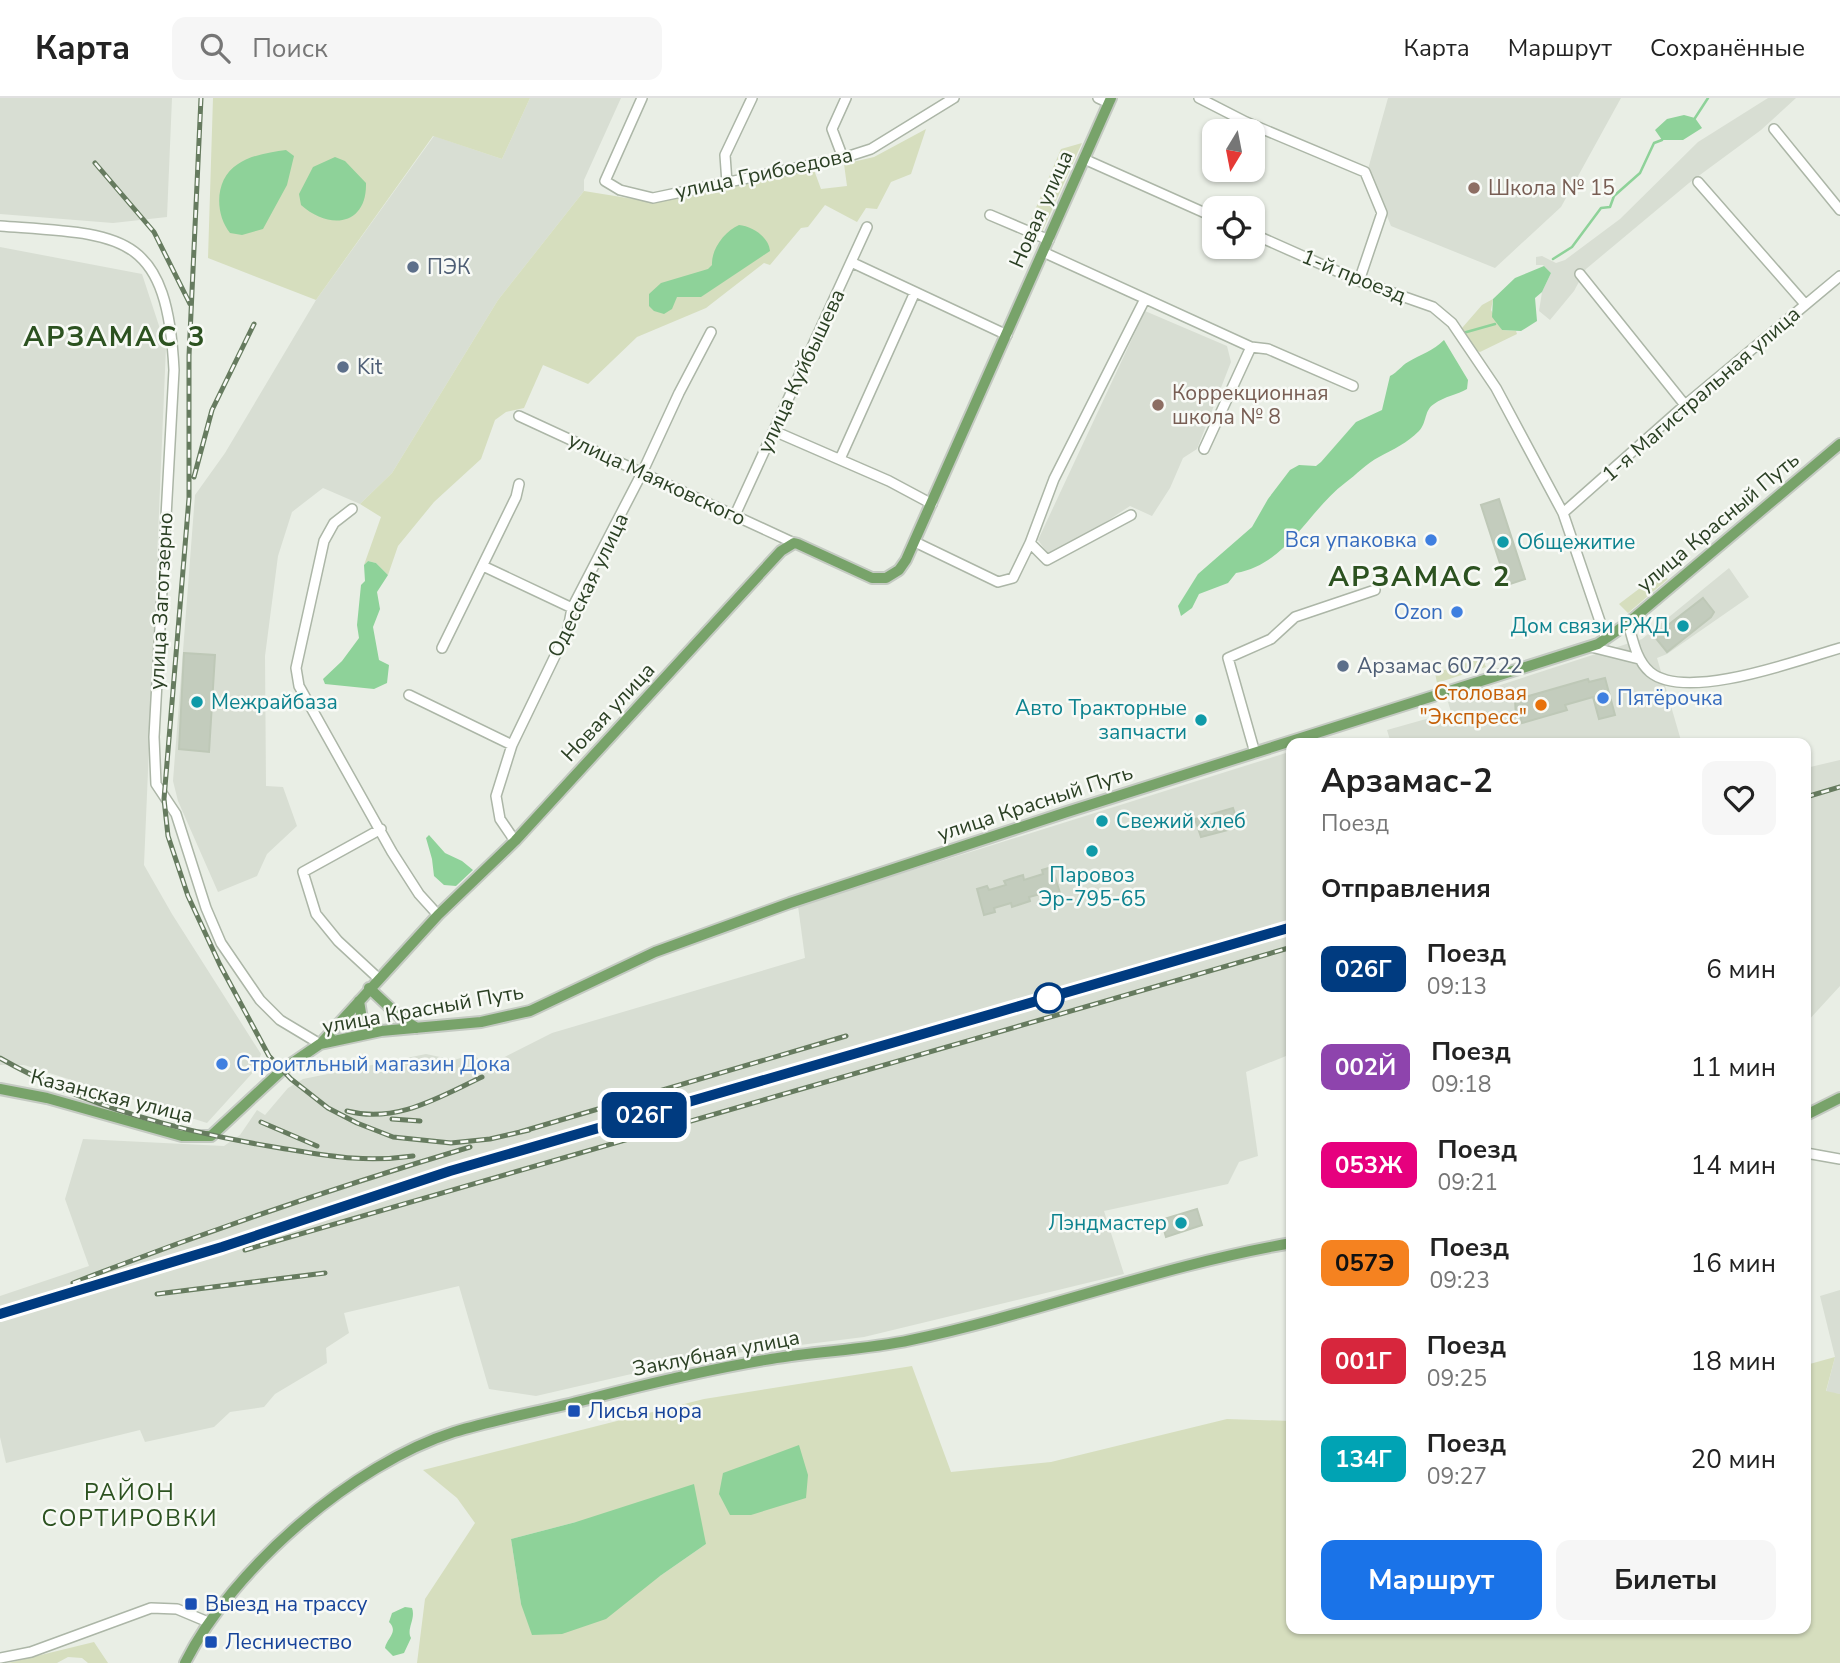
<!DOCTYPE html>
<html lang="ru">
<meta charset="utf-8">
<style>
:root{--surface:#fff;--page:#f6f6f6;--text:#222;--muted:#767676;--line:#e0e0e0;--accent:#1a73e8}
body{margin:0;font-family:"Nunito Sans",sans-serif;background:var(--page);color:var(--text);height:100vh;display:flex;flex-direction:column;font-size:26px;white-space:nowrap}
*{box-sizing:border-box;margin:0}
p{font-size:23px;color:var(--muted)}
.icon{flex:none;width:38px;height:38px;fill:none;stroke:currentColor;stroke-width:2;stroke-linecap:round;stroke-linejoin:round}
.map{position:relative;flex:1;overflow:hidden}
.sheet{position:absolute;left:1286px;top:640px;width:525px;height:896px;display:flex;flex-direction:column;background:var(--surface);border-radius:14px;box-shadow:0 2px 5px #0004}
.sheet>*{flex:none}
.badge{padding:0 14px;border-radius:10px;font-size:24px;line-height:46px}
.needle{width:46px;rotate:190deg}
.fabs{position:absolute;left:1202px;top:21px;display:grid;gap:14px}
.fabs a{display:grid;place-items:center;width:63px;height:63px;border-radius:14px;background:var(--surface);box-shadow:0 2px 5px #0004;font-size:35px}
.map>.badge{position:absolute;translate:-50% -50%;box-shadow:0 0 0 4px #fff}
h2{padding:0 35px;font-size:26px;line-height:63px}
.round{display:grid;place-items:center;flex:none;width:74px;height:74px;border-radius:14px;background:var(--page)}
.summary{display:flex;align-items:center;justify-content:space-between;height:119px;padding:0 35px}
h1{font-size:33px;font-weight:700;line-height:52px}
.cta{display:flex;gap:14px;margin-top:auto;padding:14px 35px}
.cta a{flex:1;height:80px;border-radius:14px;background:var(--accent);color:#fff;font-size:28px;font-weight:700;line-height:80px;text-align:center}
.cta a+a{background:var(--page);color:var(--text)}
ul{padding:0;list-style:none}
li{display:flex;align-items:center;gap:21px;height:98px;padding:0 35px}
li div{flex:1}
li b{display:block;font-size:26px}
li em{font-style:normal}
li .badge{min-width:77px;font-weight:700;text-align:center}
header{display:flex;align-items:center;gap:42px;box-sizing:border-box;height:98px;padding:0 35px;background:var(--surface);border-bottom:2px solid var(--line)}
header strong{font-size:33px}
nav{display:flex;gap:38px;margin-inline-start:auto;font-size:24px}
.search{width:490px;height:63px;background:var(--page);display:flex;align-items:center;gap:18px;box-sizing:border-box;padding:0 24px;border-radius:14px;color:var(--muted);font-size:26px}
.map>svg:first-child{display:block}
</style>
<header>
<strong>Карта</strong>
<div class="search"><svg class="icon" aria-label="search" viewBox="0 0 24 24"><circle cx="10" cy="10" r="6"/><path d="M15 15l6 6"/></svg>Поиск</div>
<nav><a>Карта</a><a>Маршрут</a><a>Сохранённые</a></nav>
</header>
<div class="map">
<svg width="1840" height="1565" viewBox="0 0 1840 1565">
<rect width="100%" height="100%" fill="#e9eee5"/>
<path fill="#d8ded3" d="M0,0h172l-5,119 -54,6 -113,-9z
M530,0h91l-37,82v11l-86,109 -106,173 -32,31 -37,-16 -31,24 -14,44 -13,100 1,130 17,1 14,39 -30,28 -10,22 -39,16 -40,-91 -5,-20 22,-286 30,-42 91,-153 118,-164 68,23z
M1388,0h233l-60,109 -66,61 -104,-42 -23,-57z
M1768,0h28l-35,32 -72,53 -103,86 -12,22 -24,29 -11,-9 3,-19 9,-19 -8,-8h-7v-8l6,-1 14,7 9,-3 55,-41 78,-77z
M0,149l142,27 24,73 -22,518 28,49 89,140 -5,15 -49,54 -183,-58h-24z
M1145,213l82,35 4,16 -34,87 -14,9 -13,30 -18,28 -22,-10 -79,52 -13,-18z
M1729,470l20,29 -82,57 -10,4 25,86h-312l20,-4 -3,-10 64,-18 -3,-10 194,-63z
M1286,655l5,6v295l-45,18 12,84 -19,6 -11,22 -124,27 20,63 -260,63 -159,20 -169,39 -47,-7 -30,-103 -115,27 5,20 -23,15 1,15 -52,31 -11,13 -34,5 -16,15 -69,15 -5,-12 -134,33 -6,-26v-141l89,-30 -24,-67 18,-60 141,7 16,-11 17,-25 8,5 23,-27 15,-9 123,-25 28,6 20,-6 11,13 67,-34 253,-75 -7,-52z
M1840,662v226l-34,37v-255z
M1840,1192v104l-14,-2 9,-35 -15,-61z"/>
<path fill="#d6debe" fill-rule="evenodd" d="M213,0h317l-28,61 -69,-23 -117,164 -108,-42z
M926,31l-15,45 -20,8 -14,27 -11,-1 -9,14 -32,-17 -17,22 -7,1 -31,37 -6,-2 -58,45 -69,29 -49,47 -45,-19 -19,43 -18,4 -11,8 -14,39 -47,43 -36,44 -10,29 -12,-12 -8,-2 -4,4 17,-48 -21,-13 32,-31 106,-173 86,-109 68,11 162,-32 7,19 26,-3 -3,-22 30,-7z
M1082,45l-40,89 -9,-2 -4,-6 32,-75z
M1493,201l-2,11 11,20 14,1 1,3 -37,18c-10,-3 -17,-13 -18,-24l20,-23z
M1660,475l8,6 -40,34 -9,-9z
M1482,560l4,9 -49,16 -2,-10z
M1835,1259l-9,34 14,3v269h-1423l8,-64 50,-76 -18,-25 -34,-28 281,-71 208,-33 39,106 100,-10 176,-43 64,2 1,208h514v-264zM576,1424l130,22 -46,32 -139,28 -10,-65z
M94,1544l14,21h-20l-6,-5 -14,-1 -11,6h-49z"/>
<path fill="#8ed299" d="M1684,17l11,3 7,10 -19,12h-21l-7,-10 12,-11z
M286,52l8,6 -7,29 -24,44 -21,6 -12,-2c-16,-20 -15,-55 8,-69 13,-9 33,-12 48,-14z
M335,59l10,4 21,22c1,43 -37,47 -65,22l-2,-11 14,-27z
M739,127c13,1 30,12 31,26l-69,46h-24l-5,12 -8,5 -10,-3 -5,-5v-12l12,-11 47,-14 4,-4c-1,-16 13,-34 27,-40z
M1544,168l7,7 -9,19 -7,6 2,23 -16,10 -19,-1 -10,-13 1,-18 22,-21z
M1444,242l24,40 -1,9c-10,6 -22,7 -33,15 -10,6 -7,19 -15,27 -12,12 -25,18 -40,26 -12,6 -23,18 -34,26 -38,29 -58,81 -109,90l-8,10 -29,11 -7,14 -11,8 -3,-10 20,-32 54,-47 16,-28 22,-29 9,-5 17,1 5,-4 35,-40 26,-12 8,-34c8,-4 11,-10 18,-14 13,-8 25,-11 36,-22z
M368,463l8,2 12,12 -11,17 3,17 -7,18 6,33 10,5 -2,18 -13,6 -49,-5 -2,-5 19,-18 17,-23 -2,-13 4,-40 4,-4 -1,-16z
M429,737l16,18 17,8 11,9 -17,16 -12,-1 -10,-9 -2,-17 -6,-21z
M799,1347l9,30 -2,23 -55,17h-21l-11,-21 4,-21z
M694,1386l12,60 -46,32 -54,43 -44,15 -30,1 -11,-31 -10,-65 65,-17z
M405,1509l7,1c4,11 -6,21 -1,30l-7,15 -11,3 -8,-8c2,-10 14,-16 4,-26l3,-9z"/>
<g fill="none" stroke-linecap="round" stroke-linejoin="round">
<path stroke="#8ed299" stroke-width="2.5" d="M1695,20l13,-20
M1553,161l19,-12 29,-39 9,-1 4,-11 26,-23 14,-30 8,-3
M1463,235l32,-9"/>
</g>
<path fill="#c3ccbd" stroke="#bec8b7" stroke-width="2" d="M1499,401l26,80 -18,6 -26,-80z
M1703,500l11,14 -3,5 -44,35 -13,-16z
M184,555l31,2 -6,97 -30,-3z
M1605,580l10,37 -16,4 -6,-22 -28,8 2,5 -45,13 -2,-8 -4,2 -1,-17 73,-21 1,3z
M1233,710l6,19 -38,10 -6,-18z
M1052,769l8,26 -11,3 -1,-4 -19,5 1,4 -18,6 -1,-4 -17,5 1,4 -11,3 -7,-26 10,-3 2,4 17,-5 -2,-4 6,-2 13,-4 1,5 19,-6 -1,-4z
M1197,1111l5,16 -36,12 -5,-17z"/>
<g fill="none" stroke-linecap="round" stroke-linejoin="round">
<defs>
<path id="minor" d="M642,0l-37,83 15,9 33,8 190,-40 28,-9 83,-51
M1098,0l11,5
M1199,0l47,24 119,50 17,41 -23,68
M1774,31l66,81
M843,60l-11,-29 14,-31
M1084,61l130,58
M1698,84l107,122
M727,85l-2,-28 27,-57
M990,117l59,25
M0,128c120,9 167,3 174,144l-20,367 2,47 20,30 30,94 15,35 39,57 20,20 40,24
M1253,136l106,47 74,26 19,16 44,65 67,125 43,126
M1043,154l208,95 -47,102
M851,164l156,73
M1580,176l105,131
M1251,249l17,2 85,37
M519,318l275,127
M774,333l115,50 43,23
M840,361l75,-167
M352,411l-18,14 -10,18 -28,127 3,18 93,166 27,42 19,21
M1563,415l122,-108 155,-129
M735,417l132,-288
M915,444l83,40 15,-4 17,-35 24,-64 91,-180
M1030,445l17,17 84,-45
M483,468l89,42
M1628,525c5,17 8,37 22,49 36,30 149,-12 190,-24
M1591,549l48,12
M442,550l74,-151 3,-13
M409,597l103,50
M1255,655l-27,-95 43,-19 24,-22 80,-27
M515,743l-15,-22 -4,-23 16,-51 56,-116 4,-21 71,-137 36,-78 32,-61
M378,880l-40,-37 -22,-27 -13,-42 78,-43
M1806,1055l34,6
M0,1560l31,-6 120,-44 26,1 31,13"/>
<path id="major" d="M369,890l33,31 15,9
M359,903l3,18 19,12
M322,944l116,-127 77,-74 266,-290 13,-8 4,1 74,34h14l13,-8 7,-10 205,-462
M0,991l47,9 135,38h29l71,-66 38,-26 61,-13 100,-9 49,-11 125,-59 135,-49 277,-91 531,-168 30,-21 212,-179
M1806,1017l34,-17
M185,1565c47,-94 168,-199 269,-231 43,-13 88,-21 131,-32 62,-16 124,-31 186,-41 47,-8 94,-9 140,-19 128,-27 251,-75 381,-97"/>
</defs>
<use href="#minor" stroke="#acb6a7" stroke-width="12"/>
<use href="#major" stroke="#c4cac2" stroke-width="14"/>
<use href="#minor" stroke="#fff" stroke-width="9"/>
<use href="#major" stroke="#78a36a" stroke-width="10"/>
<defs>
<path id="rail" d="M201,0l-12,258v142l-25,301 4,37 20,60 32,69 49,91 22,23 37,29 29,15 36,14 58,6 39,-4 39,-9
M95,65l59,69 36,72
M194,379l18,-67 42,-86
M1806,699l34,-10
M0,960c85,49 183,74 280,90 50,8 83,15 133,8
M347,1013c49,13 92,-14 135,-34
M392,1021l28,2
M261,1024l56,24
M520,1034l326,-96
M245,1152l1047,-303
M73,1185c131,-51 263,-96 397,-136
M157,1196l168,-21
M0,1216l222,-67 228,-76 842,-244"/>
</defs>
<use href="#rail" stroke="#667b5f" stroke-width="5"/>
<use href="#rail" stroke="#f8faf6" stroke-width="2.5" stroke-dasharray="8" stroke-linecap="butt"/>
</g>
<g fill="none" stroke-linecap="round" stroke-linejoin="round">
<defs>
<path id="line" d="M0,1216l222,-67 228,-76 842,-244"/>
</defs>
<use href="#line" stroke="#fff" stroke-width="16"/>
<use href="#line" stroke="#003b80" stroke-width="10"/>
</g>
<g fill="#8d6e63" stroke="#f8faf6" stroke-width="2.5">
<circle cx="1474" cy="90" r="7"/>
<circle cx="1158" cy="307" r="7"/>
</g>
<g fill="#5c6f8a" stroke="#f8faf6" stroke-width="2.5">
<circle cx="413" cy="169" r="7"/>
<circle cx="343" cy="269" r="7"/>
<circle cx="1343" cy="568" r="7"/>
</g>
<g fill="#3f7fe0" stroke="#f8faf6" stroke-width="2.5">
<circle cx="1431" cy="442" r="7"/>
<circle cx="1457" cy="514" r="7"/>
<circle cx="1603" cy="600" r="7"/>
<circle cx="222" cy="966" r="7"/>
</g>
<g fill="#0f9aa8" stroke="#f8faf6" stroke-width="2.5">
<circle cx="1503" cy="444" r="7"/>
<circle cx="1683" cy="528" r="7"/>
<circle cx="197" cy="604" r="7"/>
<circle cx="1201" cy="622" r="7"/>
<circle cx="1102" cy="723" r="7"/>
<circle cx="1092" cy="753" r="7"/>
<circle cx="1181" cy="1125" r="7"/>
</g>
<circle fill="#e8710a" stroke="#f8faf6" stroke-width="2.5" cx="1541" cy="607" r="7"/>
<circle fill="#fff" stroke="#003b80" stroke-width="3.5" cx="1049" cy="900" r="14"/>
<g fill="#1a4fb4" stroke="#f8faf6" stroke-width="2.5">
<rect x="567" y="1306" width="14" height="14" rx="3.5"/>
<rect x="184" y="1499" width="14" height="14" rx="3.5"/>
<rect x="204" y="1537" width="14" height="14" rx="3.5"/>
</g>
<g text-anchor="middle" stroke-width="5" stroke-linejoin="round" paint-order="stroke">
<g font-size="21" fill="#2b4024" stroke="#f8faf6">
<text transform="translate(764 75) rotate(-12)" y="7">улица Грибоедова</text>
<text transform="translate(1041 111) rotate(-66)" y="7">Новая улица</text>
<text transform="translate(1354 178) rotate(22)" y="7">1-й проезд</text>
<text transform="translate(801 273) rotate(-65)" y="7">улица Куйбышева</text>
<text transform="translate(1701 296) rotate(-41)" y="7">1-я Магистральная улица</text>
<text transform="translate(657 381) rotate(25)" y="7">улица Маяковского</text>
<text transform="translate(1718 424) rotate(-40)" y="7">улица Красный Путь</text>
<text transform="translate(588 487) rotate(-64)" y="7">Одесская улица</text>
<text transform="translate(161 503) rotate(-87)" y="7">улица Заготзерно</text>
<text transform="translate(608 614) rotate(-47)" y="7">Новая улица</text>
<text transform="translate(1035 705) rotate(-18)" y="7">улица Красный Путь</text>
<text transform="translate(423 911) rotate(-10)" y="7">улица Красный Путь</text>
<text transform="translate(112 998) rotate(14)" y="7">Казанская улица</text>
<text transform="translate(716 1255) rotate(-11)" y="7">Заклубная улица</text>
</g>
<g font-size="21" fill="#785e54" stroke="#f8faf6" text-anchor="start">
<text x="1488" y="97">Школа № 15</text>
<text x="1172" y="302">Коррекционная<tspan x="1172" dy="24">школа № 8</tspan></text>
</g>
<g font-size="21" fill="#4e5e75" stroke="#f8faf6" text-anchor="start">
<text x="427" y="176">ПЭК</text>
<text x="357" y="276">Kit</text>
<text x="1357" y="575">Арзамас 607222</text>
</g>
<g font-size="21" fill="#366cbe" stroke="#f8faf6" text-anchor="end">
<text x="1417" y="449">Вся упаковка</text>
<text x="1443" y="521">Ozon</text>
<text x="1617" y="607" text-anchor="start">Пятёрочка</text>
<text x="236" y="973" text-anchor="start">Строитльный магазин Дока</text>
</g>
<g font-size="21" fill="#0d838f" stroke="#f8faf6" text-anchor="start">
<text x="1517" y="451">Общежитие</text>
<text x="1669" y="535" text-anchor="end">Дом связи РЖД</text>
<text x="211" y="611">Межрайбаза</text>
<text x="1187" y="617" text-anchor="end">Авто Тракторные<tspan x="1187" dy="24">запчасти</tspan></text>
<text x="1116" y="730">Свежий хлеб</text>
<text x="1092" y="784" text-anchor="middle">Паровоз<tspan x="1092" dy="24">Эр-795-65</tspan></text>
<text x="1167" y="1132" text-anchor="end">Лэндмастер</text>
</g>
<g font-size="21" fill="#c56008" stroke="#f8faf6" text-anchor="end">
<text x="1527" y="602">Столовая<tspan x="1527" dy="24">"Экспресс"</tspan></text>
</g>
<g font-size="21" fill="#164399" stroke="#f8faf6" text-anchor="start">
<text x="588" y="1320">Лисья нора</text>
<text x="205" y="1513">Выезд на трассу</text>
<text x="225" y="1551">Лесничество</text>
</g>
<g font-size="23" letter-spacing="2" fill="#2c5220" stroke="#f8faf6">
<text x="130" y="1402">РАЙОН<tspan x="130" dy="26">СОРТИРОВКИ</tspan></text>
</g>
<g font-size="28" font-weight="bold" letter-spacing="2" fill="#2c5220" stroke="#f8faf6">
<text x="115" y="248">АРЗАМАС 3</text>
<text x="1420" y="488">АРЗАМАС 2</text>
</g>
</g>
</svg>
<div class="fabs">
<a><svg class="needle" viewBox="-14 -14 28 28"><path d="M0-13l5 13h-10z" fill="#e53935"/><path d="M0 13l5-13h-10z" fill="#767676"/></svg></a>
<a><svg class="icon" aria-label="locate" viewBox="0 0 24 24"><circle cx="12" cy="12" r="6"/><path d="M12 2v4M12 18v4M2 12h4M18 12h4"/></svg></a>
</div>
<b class="badge" style="left:644px;top:1017px;background:#003b80;color:#fff">026Г</b>
<section class="sheet">
<div class="summary"><div><h1>Арзамас-2</h1><p>Поезд</p></div><a class="round"><svg class="icon" aria-label="heart" viewBox="0 0 24 24"><path d="M12 20l-8-8c-3-5 5-10 8-4 3-6 11-1 8 4z"/></svg></a></div>
<h2>Отправления</h2>
<ul>
<li><span class="badge" style="background:#003b80;color:#fff">026Г</span><div><b>Поезд</b><p>09:13</p></div><em>6 мин</em></li>
<li><span class="badge" style="background:#8e44ad;color:#fff">002Й</span><div><b>Поезд</b><p>09:18</p></div><em>11 мин</em></li>
<li><span class="badge" style="background:#e6007e;color:#fff">053Ж</span><div><b>Поезд</b><p>09:21</p></div><em>14 мин</em></li>
<li><span class="badge" style="background:#f58220;color:#111">057Э</span><div><b>Поезд</b><p>09:23</p></div><em>16 мин</em></li>
<li><span class="badge" style="background:#d7263d;color:#fff">001Г</span><div><b>Поезд</b><p>09:25</p></div><em>18 мин</em></li>
<li><span class="badge" style="background:#00a3b4;color:#fff">134Г</span><div><b>Поезд</b><p>09:27</p></div><em>20 мин</em></li>
</ul>
<div class="cta"><a>Маршрут</a><a>Билеты</a></div>
</section>
</div>
